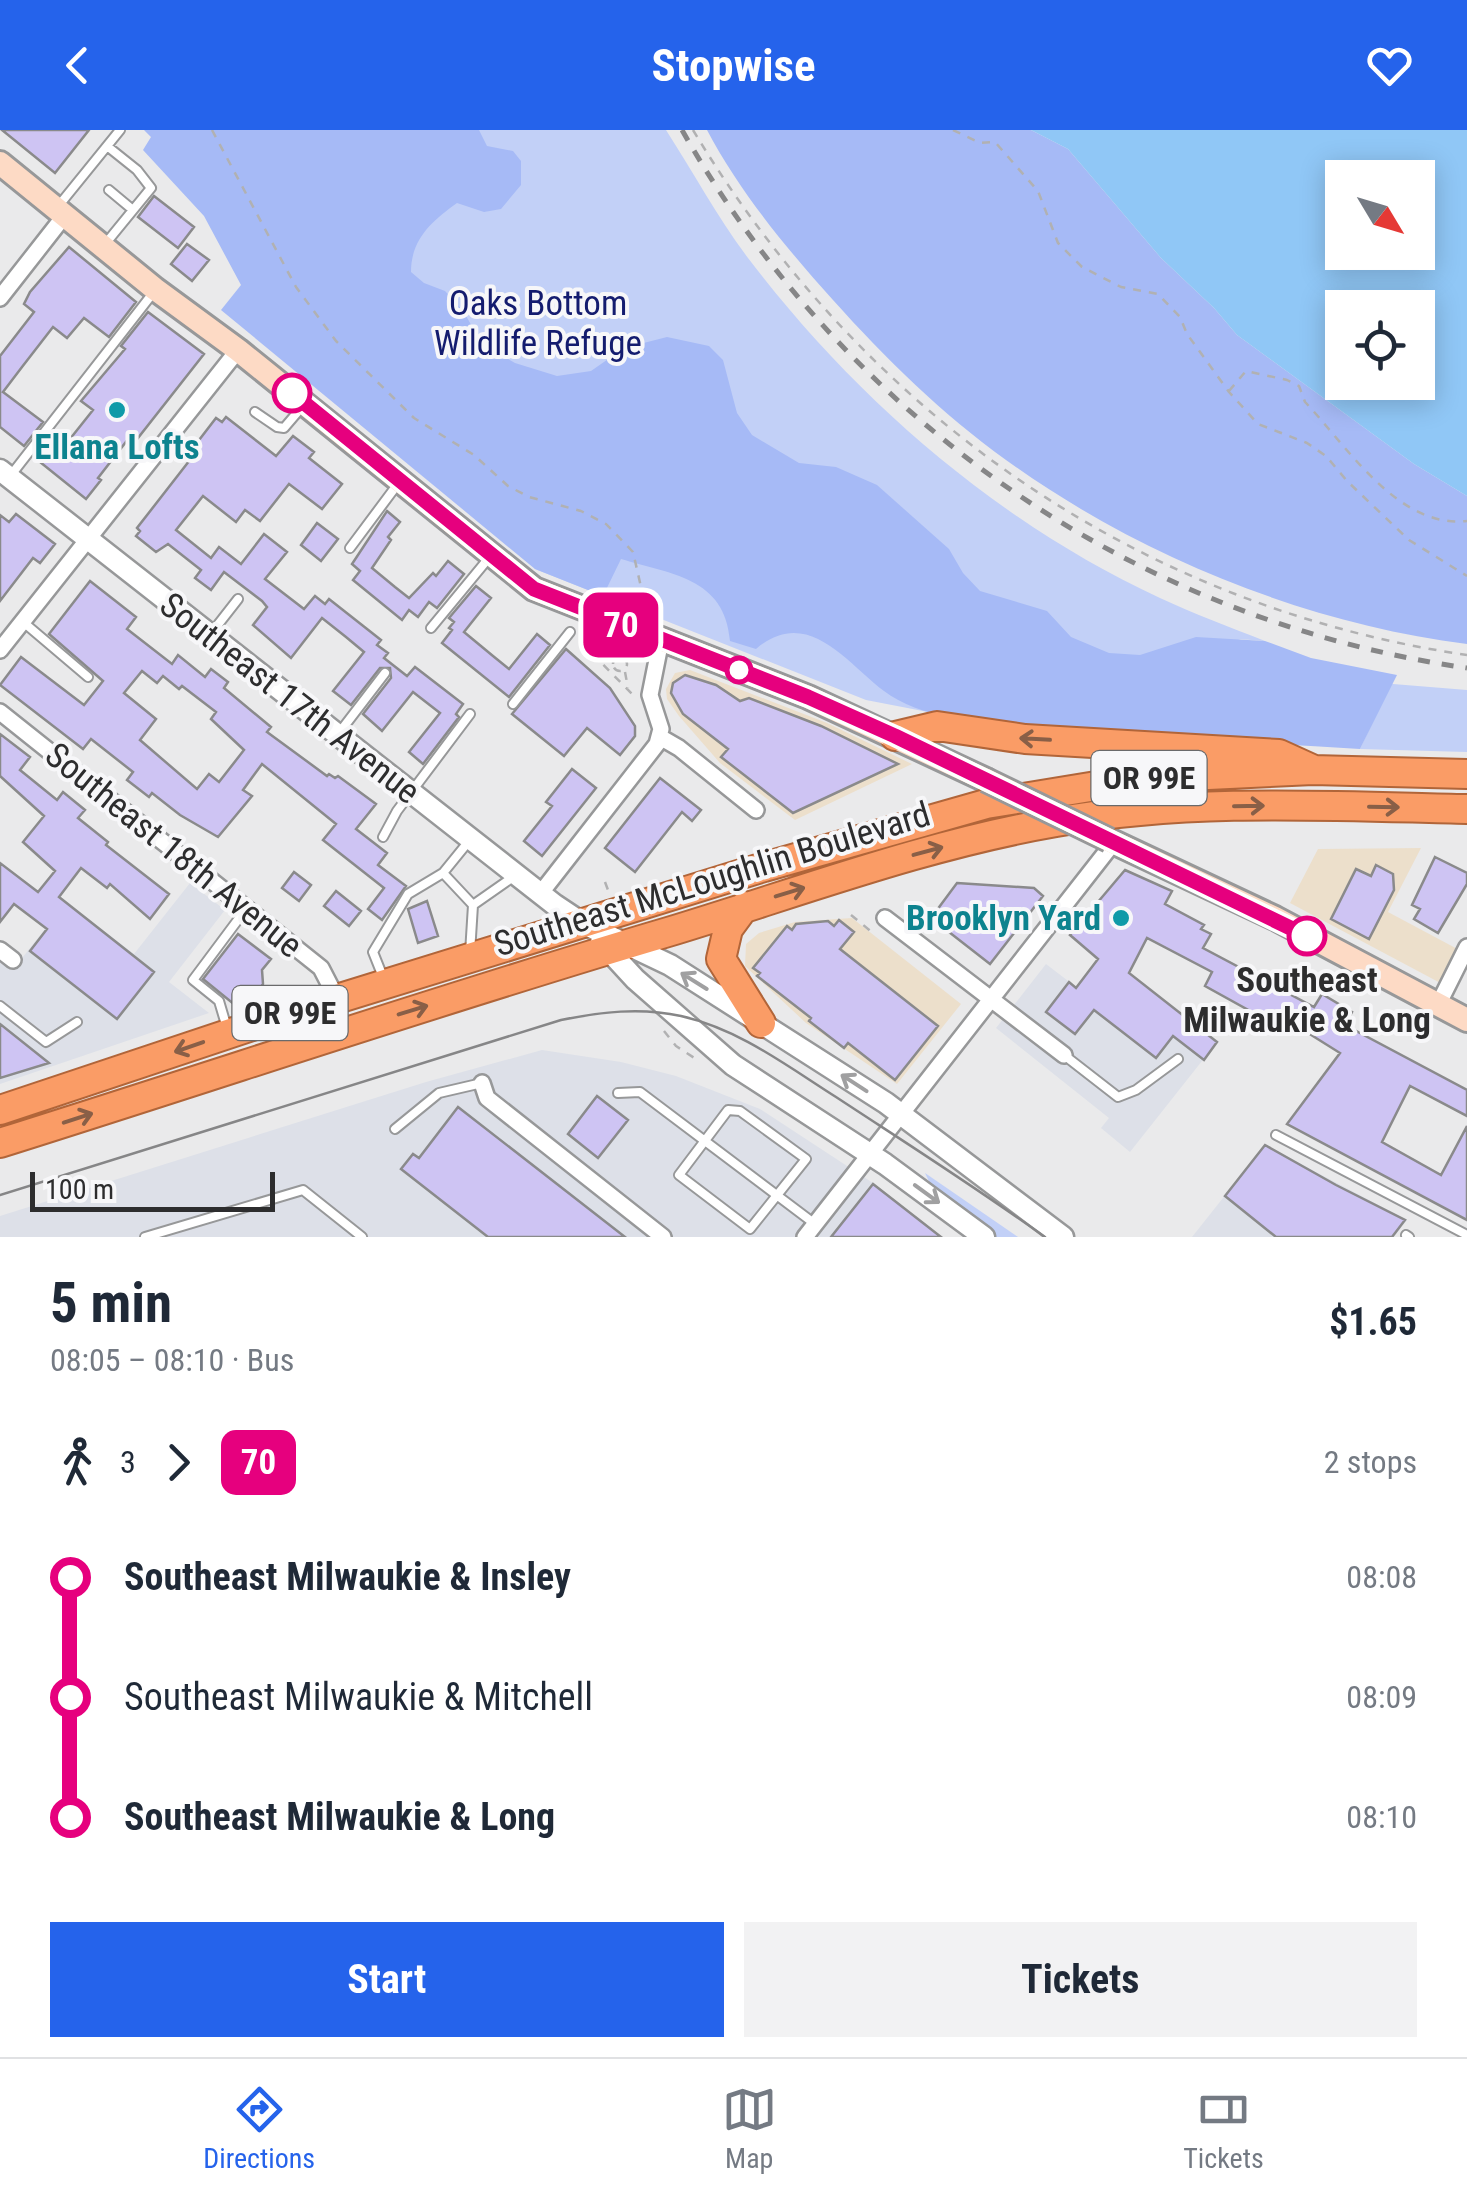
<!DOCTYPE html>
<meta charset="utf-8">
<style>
:root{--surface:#fff;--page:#f2f2f3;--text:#1f2937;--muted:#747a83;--line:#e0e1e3;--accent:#2563eb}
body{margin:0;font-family:"Roboto Condensed",sans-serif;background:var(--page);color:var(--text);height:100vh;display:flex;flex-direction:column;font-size:38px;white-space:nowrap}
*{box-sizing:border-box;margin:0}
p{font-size:32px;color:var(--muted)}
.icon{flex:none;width:55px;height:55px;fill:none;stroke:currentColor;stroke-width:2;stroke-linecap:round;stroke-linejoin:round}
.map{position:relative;height:1107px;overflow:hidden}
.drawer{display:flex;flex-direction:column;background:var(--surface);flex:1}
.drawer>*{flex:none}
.badge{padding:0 20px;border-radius:15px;font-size:35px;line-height:65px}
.needle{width:65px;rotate:128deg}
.tools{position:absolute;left:1325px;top:30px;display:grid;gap:20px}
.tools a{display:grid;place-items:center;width:110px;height:110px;border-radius:0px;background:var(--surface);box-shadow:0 5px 25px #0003;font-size:50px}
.scale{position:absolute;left:30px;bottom:25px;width:245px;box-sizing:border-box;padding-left:10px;border:5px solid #2d2d2e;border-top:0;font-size:28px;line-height:35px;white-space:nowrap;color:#2d2d2e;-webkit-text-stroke:8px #f7f7f9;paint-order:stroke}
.map>.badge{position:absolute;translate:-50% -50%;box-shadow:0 0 0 5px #fff}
.legs{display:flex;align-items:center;gap:15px;height:110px;padding:0 50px;font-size:32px}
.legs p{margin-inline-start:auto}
.summary{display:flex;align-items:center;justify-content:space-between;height:170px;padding:0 50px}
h1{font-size:55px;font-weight:700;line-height:75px}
.cta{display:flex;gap:20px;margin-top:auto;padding:20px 50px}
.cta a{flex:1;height:115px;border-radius:0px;background:var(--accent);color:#fff;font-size:40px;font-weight:700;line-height:115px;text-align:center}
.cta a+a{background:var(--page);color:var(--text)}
ul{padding:0 50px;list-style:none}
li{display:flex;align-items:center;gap:35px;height:120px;font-size:38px}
li i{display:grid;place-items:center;width:15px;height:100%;margin:0 12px;background:currentColor}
li i::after{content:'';width:25px;height:25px;margin:-12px;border:8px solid;border-radius:50%;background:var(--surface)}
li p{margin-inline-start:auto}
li:first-child i{background:linear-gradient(#0000 50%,currentColor 0)}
li:last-child i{background:linear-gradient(currentColor 50%,#0000 0)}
header{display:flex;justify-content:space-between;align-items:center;height:130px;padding:0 50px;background:var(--accent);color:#fff;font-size:45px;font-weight:700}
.menu{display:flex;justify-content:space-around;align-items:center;height:140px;border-top:2px solid var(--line);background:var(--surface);font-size:28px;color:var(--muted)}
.menu a{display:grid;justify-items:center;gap:5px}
.menu .selected{color:var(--accent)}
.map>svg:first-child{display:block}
</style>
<header><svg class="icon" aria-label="back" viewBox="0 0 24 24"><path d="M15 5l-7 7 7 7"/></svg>Stopwise<svg class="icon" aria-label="heart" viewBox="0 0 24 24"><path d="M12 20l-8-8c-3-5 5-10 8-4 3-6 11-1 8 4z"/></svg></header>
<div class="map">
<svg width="1467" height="1107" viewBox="0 0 1467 1107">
<rect width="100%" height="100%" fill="#eaeaeb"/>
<path fill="#ecdfcb" d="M690,540l137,53 85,41 -117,56 -75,-57 -41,-47 -12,-17 -1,-10 9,-16z
M1421,718l-33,64 75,40 -17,34 -156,-83 28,-54z
M852,788l109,86 -64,80 -91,-61 -61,-57 1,-22 13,-11 36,-11z"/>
<path fill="#dde0e8" d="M190,753l35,27 -56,72 40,31 -209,71v-136l19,14 47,-60 68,52z
M1104,823l113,89 -87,110 -29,-24 8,-10 -113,-90 50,-64 30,23z
M542,920l79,12 55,14 84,33 113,74 69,54h-942v-21l426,-134z
M1265,1015l142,75 -13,17h-202z"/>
<path fill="#c2d0f7" d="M189,0h477c27,42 52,88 82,128 107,141 250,265 412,340 34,16 70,29 105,43l-27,-2 89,30 66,15 74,6v62l-107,-3 18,-38 -398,11 -114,-22 -331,-131z
M925,1043l93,64h-25l-60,-47z"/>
<path fill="#a6baf6" d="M144,0h335l8,16 26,5 8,10v24l-20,24 -17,3 -27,-9c-25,18 -46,36 -46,69l13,11 21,8 19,21 17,31 34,20 42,13 34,-5 33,-23 43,-11 42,9 14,14 14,53 15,22 47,28 37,4 41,18 72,64 14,24 17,18 67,20 24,26 38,16 31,2 56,-18 69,4 46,17 86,17 -37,74c-102,-6 -204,-11 -306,-21 -34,-3 -72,-3 -106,-11 -21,-4 -47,-13 -64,-26 -38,-29 -77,-86 -128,-42l-26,-8c-5,-64 -60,-67 -109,-82l-18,37 -68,-27 -314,-259 20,-25 -37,-69 -61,-66 8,-13z
M707,0h324l37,19 93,109 53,50 23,27 177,129 53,32v148c-163,-21 -328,-88 -461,-184 -64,-46 -121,-102 -173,-160 -46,-51 -94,-109 -126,-170z"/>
<path fill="#90c7f6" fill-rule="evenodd" d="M1031,0h436v366l-53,-32 -177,-129 -23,-27 -53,-50 -93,-109zM1342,48h76v74h-76zM1342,178h76v74h-76z"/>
<path fill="#cec4f3" stroke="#8a8a8b" stroke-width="2.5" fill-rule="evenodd" d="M2,0h87l-34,43z
M154,66l40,31 -16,21 -40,-31z
M187,114l22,16 -17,21 -21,-17z
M69,117l67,55 -27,35 -25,-19 -17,20 -14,-11 -31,40 -19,25 40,30 -19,24 -24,-19v-71l34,-44 -10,-8 6,-12z
M148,182l56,42 -70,89 -5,-5 -31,40 3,2 -15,19 -46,-37 2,-3 -6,-4 13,-16 13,10 31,-39 -12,-9 44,-52 -4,-3z
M226,287l50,39 17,-20 21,16 -5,6 33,26 -20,25 -33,-25 -29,37 -15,-11 -9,12 -33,-26 -27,34 35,28 8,-11 22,17 23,-30 23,18 -22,27 39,30 11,-13 10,8 4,-5 52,41 -4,5 11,8 -4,5 23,18 8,-9 48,37 -7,10 3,3 -36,47 -14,-12 31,-39 -27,-21 -31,39 -19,-17 28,-36 -1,-10h-10l-29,37 -18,-14 31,-39 -18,-15 -24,-19 -31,40 -38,-33 14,-18 -5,-6 -38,-29 -13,18 -16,-12 6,-8 -33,-26 -12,8 -20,-16 4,-5 -3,-3 63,-81 -4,-3 20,-26 6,4z
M387,381l13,11 -12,15 3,3 -19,28 23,19 14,11 24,-25 3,3 12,-15 16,13 -27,34 -8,-6 -11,15 -9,-7 -7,10 -49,-40 7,-9 -8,-7z
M16,384l39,30 -15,19 -7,-5 -33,43v-86l9,7z
M317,393l21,16 -17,22 -20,-16z
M90,451l46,36 -9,12 45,35 6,-9 27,22 6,-8 17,13 -4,6 47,39 -4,5 60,44 2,-2 6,4 3,-2 38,28 -20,25 31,24 -9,12 28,21 -24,34 -14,-11 16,-21 -61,-48 13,-16 -74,-60 -19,26 9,6 -34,41 -38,-22 -28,-22 -3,4 -22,-17 6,-8 -42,-33 -8,10 -83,-64 21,-28 63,48 19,-24 -54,-47zM142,541l15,12 6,-7 16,13 3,-3 34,26 -5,7 33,31 -25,32 -10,-8 -12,15 -57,-49 16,-21 -32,-26z
M476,456l15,12 -27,34 29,24 16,13 28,-35 13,11 -41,52 -67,-54 10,-13 -3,-2 5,-6 -5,-4z
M566,519l44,39 25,38v10l-15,19 -33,-27 -23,28 -52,-42z
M685,545l31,10 24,16 9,-3 72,28 77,38 -105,49 -72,-56 7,-8 -45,-35 -12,-21 2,-10z
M0,604l30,23 -10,13 37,30 6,-8 22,18 -7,8 30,24 -2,3 63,49 -19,25 -40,-35 -3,4 -26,-20 -22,29 95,75 -37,47 -87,-68 17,-22 -33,-25 -14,18v-59l38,29 17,-21 -32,-29 21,-26 -44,-40z
M572,639l24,19 -54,68 -18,-15 28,-35 -6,-4z
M660,648l41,32 -9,11 -10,-9 -47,60 -30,-24z
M1435,727l32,16v11l-29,49 -24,-14 6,-10 -8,-4z
M1376,735l17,9 1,16 -25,49 -38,-20 25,-50 15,7z
M1125,740l47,21 -7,13 39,21 -3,4 10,5 -8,14 111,59 8,-13 30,18 -7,13 122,65v26l-57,-30 -28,56 59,33 26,-49v94l-180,-96 53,-71 -56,-35 -5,9 -74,-41 7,-14 -65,-34 -18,35 88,69 -13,18 -31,-24 -17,22 -62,-48 -19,24 -29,-22 23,-30 7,6 22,-29 -28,-24z
M294,742l17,13 -12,16 -17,-13z
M957,753l77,5 9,8 -53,68 -59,-46z
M336,761l25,20 -12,15 -25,-20z
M427,771l11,35 -20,7 -10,-34z
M839,790l15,12 -14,17 98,77 -43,54 -47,-37 -4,5 -35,-27 2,-3 -54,-42 3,-3 -7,-5 34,-42 5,4 4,-6 32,-3 6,5z
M238,804l33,25 -9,11 1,14 -7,10h-12l-9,11 -32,-26z
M0,894l49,39 -49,15z
M597,966l31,24 -30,38 -30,-24z
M458,977l167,130h-137l-87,-68 12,-15 6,4z
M1265,1015l71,40 69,35 -13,17h-116l-51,-41z
M873,1054l68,53h-110z"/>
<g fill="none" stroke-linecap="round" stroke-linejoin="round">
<defs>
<path id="service" d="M109,60l24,20
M60,74l60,-74
M106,113l45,-55 -14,-18 -30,-24
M255,282l22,15 7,1 18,-21
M11,345l142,-182
M350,418l47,-63
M22,491l66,56
M431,498l57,-69
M213,501l25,-32
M513,574l57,-72
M339,603l46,-60
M383,707l14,-26 73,-97
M469,711l-26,32 30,32
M470,823l3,-48 40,-28
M383,847l-10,-25 35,-58 35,-21
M0,876l46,36 31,-20
M227,898l-8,-27 -26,-21 53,-71
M1064,925l54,42 18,-7 42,-31
M618,963l22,-1 175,132
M728,980l12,1 66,48 -56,70 -71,-54z
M395,999l44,-36 43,-10
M1276,1005l191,100
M1406,1105l3,2
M145,1107l158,-47 59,47"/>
<path id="minor" d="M0,168l65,-83
M0,520l238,-300
M0,582l321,256 16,31
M660,607l19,11 77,62
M540,764l117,-150 4,-15 -11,-34 11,-55
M885,788l179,137
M0,820l13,10
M1438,875l29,-58
M482,953l5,15 176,139
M805,1107l309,-395"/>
<path id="tertiary" d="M0,340l555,435 27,18 88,42 216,138 177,134
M601,812l34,37 98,86 152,99 99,73"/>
<path id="secondary" d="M0,33l155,126 83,61 296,239 274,108 178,83
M1109,710l166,78 192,102"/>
<path id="trunk" d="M895,606l42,-10 88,13 254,15 33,15
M745,776l-17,23 -7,30 40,64
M0,980l282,-94 482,-149 222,-63 159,-26 168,-8 154,4
M0,1013c223,-70 444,-145 668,-211 129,-39 255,-87 388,-110 135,-24 275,-16 411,-13"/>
</defs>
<use href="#service" stroke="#979899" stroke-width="12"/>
<use href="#minor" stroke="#979899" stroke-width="20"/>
<use href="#tertiary" stroke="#979899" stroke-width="25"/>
<use href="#secondary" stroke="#979899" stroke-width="28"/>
<use href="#trunk" stroke="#b16539" stroke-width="32"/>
<path stroke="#b1b1b2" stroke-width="2.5" stroke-dasharray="8 8" stroke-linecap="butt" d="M212,0l84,157 40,54 78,77 60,37 34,31 21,11 52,14 25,13 27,28 8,35
M693,0c170,283 445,477 774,525
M953,0l27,13 15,-1 43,49 20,52 24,24 39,20 37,7 22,23 7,17 42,58 29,32 49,19 19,13 21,25 62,59 58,36
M1229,261l17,-20 41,9 12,6 6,16c42,44 93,127 162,119
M581,512l54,55
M613 534a7 7 0 1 1 14 0a7 7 0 1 1-14 0Z
M625,542l3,16
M605,752l3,8
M851,785l22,18 2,-2
M664,901l12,15 23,15"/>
<use href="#service" stroke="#fff" stroke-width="8"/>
<use href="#minor" stroke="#fff" stroke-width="15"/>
<use href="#tertiary" stroke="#fff" stroke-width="20"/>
<use href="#secondary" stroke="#fddac5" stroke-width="22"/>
<use href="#trunk" stroke="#fa9c66" stroke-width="28"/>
<path stroke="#868687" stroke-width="2.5" d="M0,1065l561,-175c40,-8 79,-13 120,-4 58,13 106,50 155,81 70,46 141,91 209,140"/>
<path stroke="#868687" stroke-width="5" stroke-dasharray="12 12" stroke-linecap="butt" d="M682,0c165,292 453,490 785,538"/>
<defs>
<path id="secondary-bridge" d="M986,650l123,60"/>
</defs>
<use href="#secondary-bridge" stroke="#979899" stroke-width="28" stroke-linecap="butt"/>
<use href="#secondary-bridge" stroke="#fddac5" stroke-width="22"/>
</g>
<defs><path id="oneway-shaft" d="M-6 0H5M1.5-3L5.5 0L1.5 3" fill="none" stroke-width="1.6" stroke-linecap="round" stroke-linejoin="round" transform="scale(2.5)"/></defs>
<g stroke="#895f47">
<use href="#oneway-shaft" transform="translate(1035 609) rotate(-177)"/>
<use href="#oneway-shaft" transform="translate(1249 676) rotate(-1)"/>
<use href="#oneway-shaft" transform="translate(1384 677) rotate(1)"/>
<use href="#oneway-shaft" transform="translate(928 721) rotate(-15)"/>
<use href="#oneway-shaft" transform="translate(790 762) rotate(-17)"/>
<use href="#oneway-shaft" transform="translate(413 880) rotate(-17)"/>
<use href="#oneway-shaft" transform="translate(189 917) rotate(161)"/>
<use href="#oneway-shaft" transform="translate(78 988) rotate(-18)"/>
</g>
<g stroke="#a0a0a1">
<use href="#oneway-shaft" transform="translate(694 851) rotate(-148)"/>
<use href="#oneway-shaft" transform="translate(854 953) rotate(-147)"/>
<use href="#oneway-shaft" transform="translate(927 1064) rotate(36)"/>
</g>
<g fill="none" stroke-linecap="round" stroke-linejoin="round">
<defs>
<path id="line-1" d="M292,263l242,196 274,108 87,39 412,200"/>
</defs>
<use href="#line-1" stroke="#fff" stroke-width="22"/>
<use href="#line-1" stroke="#e6007e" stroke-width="15"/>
</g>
<g fill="#fff" stroke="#e6007e" stroke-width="5">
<circle cx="292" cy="263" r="18"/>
<circle cx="739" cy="540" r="12"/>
<circle cx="1307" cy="806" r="18"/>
</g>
<g fill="#0f9aa8" stroke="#f7f7f9" stroke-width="4">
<circle cx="117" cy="280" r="10"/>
<circle cx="1121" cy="788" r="10"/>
</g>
<g text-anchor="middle" stroke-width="8" stroke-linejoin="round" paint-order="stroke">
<g fill="#f7f7f9" stroke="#6a6a6b" stroke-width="2.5">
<rect x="1091.5" y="621" width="115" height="54" rx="8"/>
<rect x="232.5" y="856" width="115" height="54" rx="8"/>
</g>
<g font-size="32" font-weight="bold" fill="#2d2d2e">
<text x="1149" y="659">OR 99E</text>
<text x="290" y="894">OR 99E</text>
</g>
<g font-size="35" fill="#141c6f" stroke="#f7f7f9">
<text x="538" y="185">Oaks Bottom<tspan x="538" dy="40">Wildlife Refuge</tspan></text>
</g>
<g font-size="35" font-weight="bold" fill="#0d838f" stroke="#f7f7f9">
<text x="117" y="329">Ellana Lofts</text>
<text x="1101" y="800" text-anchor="end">Brooklyn Yard</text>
</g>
<g font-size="35" fill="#2d2d2e" stroke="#f7f7f9">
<text transform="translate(290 568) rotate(38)" y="12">Southeast 17th Avenue</text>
<text transform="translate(174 720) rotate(39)" y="12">Southeast 18th Avenue</text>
<text transform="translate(712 749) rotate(-17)" y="12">Southeast McLoughlin Boulevard</text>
</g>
<g font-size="35" font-weight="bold" fill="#2d2d2e" stroke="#f7f7f9">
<text x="1307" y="862">Southeast<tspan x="1307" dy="40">Milwaukie &amp; Long</tspan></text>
</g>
</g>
</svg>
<div class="tools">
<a><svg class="needle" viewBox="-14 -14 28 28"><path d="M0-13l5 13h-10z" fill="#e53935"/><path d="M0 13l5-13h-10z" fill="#747a83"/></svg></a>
<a><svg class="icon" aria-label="locate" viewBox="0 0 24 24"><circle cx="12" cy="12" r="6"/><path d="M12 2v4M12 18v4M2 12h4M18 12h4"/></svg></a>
</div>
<div class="scale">100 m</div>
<b class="badge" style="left:621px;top:495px;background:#e6007e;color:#fff">70</b>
</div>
<section class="drawer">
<div class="summary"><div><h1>5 min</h1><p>08:05 – 08:10 · Bus</p></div><b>$1.65</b></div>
<div class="legs"><svg class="icon" aria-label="walk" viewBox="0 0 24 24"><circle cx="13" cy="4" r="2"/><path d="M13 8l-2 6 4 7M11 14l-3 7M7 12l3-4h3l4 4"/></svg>3<svg class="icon" aria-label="forward" viewBox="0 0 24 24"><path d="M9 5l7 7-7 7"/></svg><b class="badge" style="background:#e6007e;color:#fff">70</b><p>2 stops</p></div>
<ul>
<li><i style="color:#e6007e"></i><b>Southeast Milwaukie &amp; Insley</b><p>08:08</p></li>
<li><i style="color:#e6007e"></i><span>Southeast Milwaukie &amp; Mitchell</span><p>08:09</p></li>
<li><i style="color:#e6007e"></i><b>Southeast Milwaukie &amp; Long</b><p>08:10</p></li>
</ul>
<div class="cta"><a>Start</a><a>Tickets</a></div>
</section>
<nav class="menu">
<a class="selected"><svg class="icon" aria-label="directions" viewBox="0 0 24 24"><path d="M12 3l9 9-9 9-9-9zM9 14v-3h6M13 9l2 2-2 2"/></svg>Directions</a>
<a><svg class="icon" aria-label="map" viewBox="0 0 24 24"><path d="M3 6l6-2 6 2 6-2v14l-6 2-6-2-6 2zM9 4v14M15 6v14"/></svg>Map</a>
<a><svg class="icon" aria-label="tickets" viewBox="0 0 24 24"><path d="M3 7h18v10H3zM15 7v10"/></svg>Tickets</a>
</nav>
